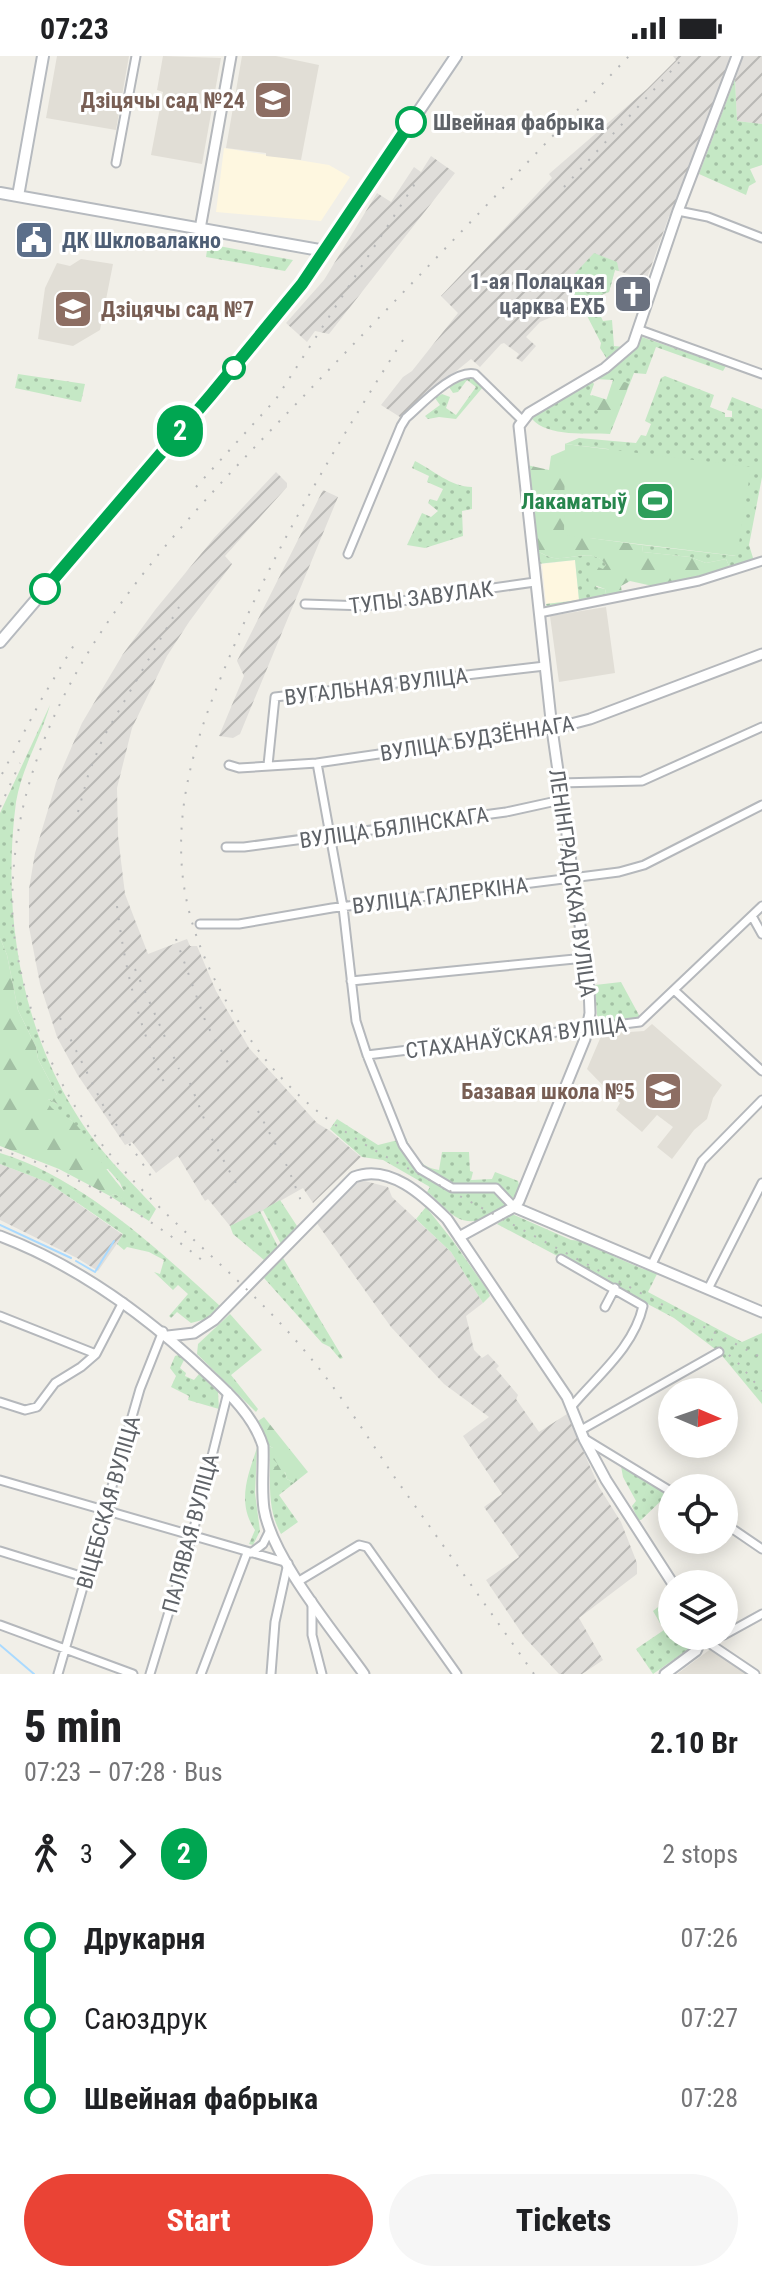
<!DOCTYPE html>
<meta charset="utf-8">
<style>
:root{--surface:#fff;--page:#f6f6f6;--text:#202124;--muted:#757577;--accent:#ea4335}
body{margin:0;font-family:"Roboto Condensed",sans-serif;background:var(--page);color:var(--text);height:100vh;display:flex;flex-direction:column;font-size:30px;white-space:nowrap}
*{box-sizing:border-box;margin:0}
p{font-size:26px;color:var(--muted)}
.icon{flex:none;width:44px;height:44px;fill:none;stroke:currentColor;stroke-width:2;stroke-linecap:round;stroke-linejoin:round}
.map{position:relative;height:1618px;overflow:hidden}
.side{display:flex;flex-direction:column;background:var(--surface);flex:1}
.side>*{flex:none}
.badge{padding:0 16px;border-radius:26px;font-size:28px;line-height:52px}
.needle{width:52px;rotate:92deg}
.fabs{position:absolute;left:658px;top:1322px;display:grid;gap:16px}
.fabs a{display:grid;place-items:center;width:80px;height:80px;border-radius:50%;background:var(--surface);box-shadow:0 4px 20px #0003;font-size:40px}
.map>.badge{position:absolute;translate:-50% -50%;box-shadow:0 0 0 4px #fff}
.legs{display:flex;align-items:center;gap:12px;height:88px;padding:0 24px;font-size:26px}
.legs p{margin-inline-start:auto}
.head{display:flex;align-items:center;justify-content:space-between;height:136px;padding:0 24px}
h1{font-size:44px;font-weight:800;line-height:60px}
.action{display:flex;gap:16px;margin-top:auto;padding:16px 24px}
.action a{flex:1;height:92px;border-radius:48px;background:var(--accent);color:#fff;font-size:32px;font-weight:800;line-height:92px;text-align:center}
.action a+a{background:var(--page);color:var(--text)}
ul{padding:0 24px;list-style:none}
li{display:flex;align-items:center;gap:28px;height:80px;font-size:30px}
li i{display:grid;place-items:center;width:12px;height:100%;margin:0 10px;background:currentColor}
li i::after{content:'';width:20px;height:20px;margin:-10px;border:6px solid;border-radius:50%;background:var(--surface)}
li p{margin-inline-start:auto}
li:first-child i{background:linear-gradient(#0000 50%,currentColor 0)}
li:last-child i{background:linear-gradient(currentColor 50%,#0000 0)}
.status{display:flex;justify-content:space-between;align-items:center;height:56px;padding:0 40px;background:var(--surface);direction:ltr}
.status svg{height:22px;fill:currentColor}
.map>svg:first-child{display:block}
</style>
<div class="status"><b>07:23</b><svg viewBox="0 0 49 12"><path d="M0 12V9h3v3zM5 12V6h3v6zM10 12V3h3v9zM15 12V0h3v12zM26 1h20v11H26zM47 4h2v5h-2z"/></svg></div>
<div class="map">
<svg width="762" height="1618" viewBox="0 0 762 1618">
<defs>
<pattern id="industrial-furrows" width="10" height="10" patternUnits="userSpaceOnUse" patternTransform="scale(2)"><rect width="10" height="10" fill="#e0deda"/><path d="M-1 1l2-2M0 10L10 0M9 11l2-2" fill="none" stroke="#b9b8b5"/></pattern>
<pattern id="grass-dots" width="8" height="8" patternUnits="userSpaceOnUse" patternTransform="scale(2)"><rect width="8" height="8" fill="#c5e8c5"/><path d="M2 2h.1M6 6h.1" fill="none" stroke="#a3c0a4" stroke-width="1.8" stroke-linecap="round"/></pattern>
<pattern id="forest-firs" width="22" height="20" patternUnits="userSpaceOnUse" patternTransform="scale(2)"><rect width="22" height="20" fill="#c5e8c5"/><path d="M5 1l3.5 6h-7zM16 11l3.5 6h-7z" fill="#a3c0a4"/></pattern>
</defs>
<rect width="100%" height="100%" fill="#f1efe8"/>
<path fill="#fef7e0" d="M224,92l105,17 21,12 -29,44 -105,-9z
M575,504l4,40 -33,4 -4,-40z"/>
<path fill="url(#industrial-furrows)" d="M673,0h60l-61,160h-3l-22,62 4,3 -36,-11 -6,22 -69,30 -14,15 10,9 -14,16 -6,-4 3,-4 -15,-11 -3,1 -21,23 -9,-8 -71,58 -19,-12 22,-28 9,-6 46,-58 -17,-17 111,-118 -3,-4 98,-85 29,-29z
M743,0h19v68l-25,-3 -2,-42z
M431,100l24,17 -126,161 -14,-3 -8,11 -21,-19 38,-43 53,-87 14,9 23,-35 7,5z
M276,416l11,11v4l-62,69 7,8 -43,58 -22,34 -35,72 -15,60 1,48 7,58 23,60 39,-15 3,7h7l19,45 33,57 68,75 13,8 31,26 -48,46 -10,-15 -69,39 -4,-1 -22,-27 -3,2 -27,-45 -22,17 -24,-31 -7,3 -48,-71 -20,-37 -17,-53 -11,-57v-38l6,-36 21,-70 26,-60 41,-69 32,-44 59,-72z
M323,434l15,7 -98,237 -7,4 -14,-2 25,-60 -7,-15z
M0,1108l47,18 76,53 -25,36 -21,-13 -77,-38z
M361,1124l27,7 4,10 59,55 32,51 -17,13 8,34 8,8 6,-4 11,12 -3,3 22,26 -2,4 23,33 28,-18 32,73 22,35 16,41v11l-58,44 24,42 -21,14h-23l-34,-36 -39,-58 33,-23 -35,-50 18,-13 -39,-58 26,-19 -45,-33 -53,-57 -75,-105 32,-32z"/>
<path fill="#e1ded6" d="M57,0h72l-13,74 -70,-12z
M163,0l58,2 -19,106 -51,-9 12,-63 -6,-2z
M242,0h34l43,9 -18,95 -35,-4v-3l-40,-5z
M81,203l32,5 -13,66 -27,16 -35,-7 7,-51 12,-25 13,3z
M606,551l9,66 -56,9 -9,-66z
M652,968l70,61 -9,13 -6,21 -13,11 -22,29 -15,-12 16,-20 -16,-12 -15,17 -26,-22 4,-7 -33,-34 15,-35 42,-3z
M712,1592l35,26h-70z"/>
<path fill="url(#grass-dots)" d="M735,23l2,42 25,3v41l-12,4 6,13 -7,4 -3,9 -47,-21z
M208,188l85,16 -8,11 -79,-14z
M594,197l23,9 2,9 -4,-1 -6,22 -17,6 11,23 9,-1 2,26 10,1 -17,12 -7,-11 1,-5 -17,-33h-4l-15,-26z
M642,281l84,29 -3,5 -67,-24 -10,27 -12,-1 -24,61c-21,-1 -63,3 -78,-15l1,-4 59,-34 2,3 -4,11 16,6 7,-21 -18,-1 30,-20z
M18,318l67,10 -4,18 -66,-14z
M665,320l49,19 -4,12 15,6v4h7v-6l-5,-1 5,-13 30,12v68l-13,68 5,16 -24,7 -4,-9 -20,4 -16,-6 -47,-5 -1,-7 94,11 -128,-107 -43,-5 14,-6 57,5 5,-8 5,1 5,-12 -6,-3 16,-43z
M467,321l6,1 10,9 -27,32 -17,-2 -11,2 -3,-3 15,-11 -5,-7 7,-4 8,3 -4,11 10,7 20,-28 -9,-7 -9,12 -5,1 -4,-6 5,-5z
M415,405c18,9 36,26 57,26v22l-10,2 1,25 -38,12 -18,-3 15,-32 9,4 7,-6 -10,-8 2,-4 7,2 6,-12 -16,-7 2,-6 -17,-8z
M535,494c6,3 13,7 19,8 18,2 40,-11 52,7l-10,22 9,2 2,9 -60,10 -1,-4 33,-4 -4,-40 -38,4z
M50,649c-9,32 -28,62 -34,97 -16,121 9,258 91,354 15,18 33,35 49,53l-7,12 -39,-25 4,-2 14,6 -8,-17 -12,-14h-3l-34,-49 -19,-10 -6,-9 3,-2 8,5v-9l-19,-36 -2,-12 -18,-37 -11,-55 -7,-17v-125z
M621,926l19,35 -34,5 -6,-2 -3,-5 -2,-30z
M337,1063l41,26 28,-7c7,17 14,29 33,32l3,-18h27l1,19 3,1 -2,8 21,-1 3,-7 23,9 2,8c-12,19 -41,42 -64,28 -10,-6 -19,-18 -29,-25l3,-5 -47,-27 -21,-3 -32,-28z
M0,1097c81,24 159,97 220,153l-14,13 -15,4 -14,-11 -6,6 -2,-2 19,-22 -10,-9 -5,5 -19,-18 6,2 4,-14 -15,-8 -22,-5 -3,3 -7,-6 6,-10 -76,-52 -47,-18z
M280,1144l17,26 -16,18 -18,-34z
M426,1151l27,34 35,50 2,5 -7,7 -32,-51 -35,-33z
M260,1155l18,36 -14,13 -31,-26 -3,-8z
M512,1158l59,26 13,1 30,12 -1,3 30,13 15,3 -10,20 94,50 20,-9v71l-43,-52 -45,-34 -177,-94z
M283,1202l60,100 -3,1 -10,-12 -8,-4 -58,-65z
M230,1258l32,36 -31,25 27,34 -2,3 -59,-58 1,-10z
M178,1299l6,5 -4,8 6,5 -1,3 9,4 5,-6 19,18 1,17 -31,-9 1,-4 -18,-9 5,-11 -6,-8 5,-12z
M269,1390l4,2c0,13 12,19 14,31l7,4 -15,12 19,27 -17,12c-16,-29 -9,-57 -12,-88z
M257,1392l-2,45 5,38 -7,14 -4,-1 6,-14c-18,-27 -8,-53 2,-82z
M621,1410l43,25v7l-23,22h-3l-6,-14 4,-5 -13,-24z
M672,1540v40h24v8l-43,30 -17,-25 28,-19 -11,-19z"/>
<path fill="url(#forest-firs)" d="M625,326l4,2 -19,47 -9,1 1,-20 -9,-3 -5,-8 4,-6 16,5 6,-16z
M565,394l7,2 18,86 52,7 1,7 47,5 16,6 20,-4 4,9 -73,19 -27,-6 -9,5 1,8 -15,4 -2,-9 -16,-6 -2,-11 6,-7 10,4 3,-4c-13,-18 -34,-5 -52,-7 -6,-1 -13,-5 -19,-8l-8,-85 22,5 2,-14z
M0,882l7,17 11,55 18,37 2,12 19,36 2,10 -10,-6 -2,2c6,12 14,11 24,19 14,11 22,32 33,46 7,9 17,22 26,32l-2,3 -14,-7 -4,2 -51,-27 -59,-23z
M264,1361l44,55 -14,11 -7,-4 -2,-7 -11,4 -1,-6 5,-6 -6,-6 1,-10c-9,-4 -16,-17 -15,-27z"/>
<path fill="#c5e8c5" d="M565,388l186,23 -14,89 -173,-21z"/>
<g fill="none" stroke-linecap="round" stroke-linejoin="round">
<path stroke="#aadaff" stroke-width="2" d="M0,1169l71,33
M76,1205l19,11 19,-31
M0,1589l34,29"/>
<defs>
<path id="minor" d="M116,107l20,-107
M678,155l30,6 54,21
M640,274l122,44
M348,498l53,-128 5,-8c15,-13 48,-49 69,-44l47,46
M305,548l61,2 169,-24
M539,557l160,-32 63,-20
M317,707l26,144 13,114 11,34 36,90 17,24 32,19h44l18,19
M229,709l10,3 78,-5 235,-34
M268,709l7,-68 270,-31
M559,727l83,-2 120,-54
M226,791h18l262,-35 55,-12
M752,860l10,18
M200,868h39l93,-16 287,-36 25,-7 118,-60
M351,925l234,-23
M674,934l88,81
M367,999l273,-33 122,-116
M561,1203l82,47c-9,41 -45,69 -71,100
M652,1208l50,-103 60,-61
M708,1233l54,-106
M605,1251l10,-19
M0,1260l96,38
M0,1346l25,8 12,-3 18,-24 26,-16 15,-13 27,-52
M581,1374l138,-78
M585,1383l87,53
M0,1424l288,83 -13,59 -4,52
M724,1467l38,26
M0,1495l87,27
M251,1497l12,-9 7,-14
M299,1525l60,-36 8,2 90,127
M312,1545v34l10,39
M0,1569l133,49
M724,1579l38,-21
M703,1583l52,35
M703,1583l18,-3
M58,1618l82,-285 23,-58
M150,1618l42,-138 36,-144
M201,1618l46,-121"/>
<path id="tertiary" d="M200,173l31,-173
M552,673l38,-10 172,-65
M514,1151l248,105
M0,1180c79,30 147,80 208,138 22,20 46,43 55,72 1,21 -2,42 1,63 8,49 70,123 100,165
M459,1181l55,-30 5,-6 66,-162 5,-26 -1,-25 -37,-259 -33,-303 10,-13 76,-45 28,-24 45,-133 59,-155
M168,1280l26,-3 20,-13 140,-143c35,-14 70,19 93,42l120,178 17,42 22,41 67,104
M665,1618l31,-23 7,-15"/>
<path id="secondary" d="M0,137l325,58
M18,140l25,-140
M0,586l211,-247 91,-111 154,-228"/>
</defs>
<use href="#minor" stroke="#b5b8bc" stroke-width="11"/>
<use href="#tertiary" stroke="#b5b8bc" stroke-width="13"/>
<use href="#secondary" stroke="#b6babf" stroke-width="14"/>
<use href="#minor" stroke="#fff" stroke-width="7"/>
<use href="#tertiary" stroke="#fff" stroke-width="9"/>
<use href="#secondary" stroke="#fff" stroke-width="10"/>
<path stroke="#b6b7b8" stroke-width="2" stroke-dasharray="2 10" stroke-linecap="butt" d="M564,131l121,-131
M403,284c-65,102 -128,206 -174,318 -29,68 -53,136 -47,211 4,50 24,99 50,142 39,66 84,106 151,144l379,203
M196,431l80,-88 140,-217
M2,718l39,-74 33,-55
M0,751l20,-44
M78,756l11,-40 14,-34 76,-131
M117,850c8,65 22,121 49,181
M176,883l30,84 26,47
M135,913l44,100
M60,962l43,87 50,74
M190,1027l22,56 25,46
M258,1055l30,57 15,38
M0,1094c72,21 145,63 203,111
M711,1283l29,26 22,26
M534,1618c-47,-67 -94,-133 -141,-199 -30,-45 -59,-91 -95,-132 -71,-83 -173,-150 -228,-245 -30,-53 -50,-112 -57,-172 -13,-231 162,-395 307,-547 103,-107 206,-215 309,-323"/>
</g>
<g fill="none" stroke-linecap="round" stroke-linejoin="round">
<defs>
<path id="line-1" d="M45,533l166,-194 91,-111 109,-162"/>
</defs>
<use href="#line-1" stroke="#fff" stroke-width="18"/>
<use href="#line-1" stroke="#00a651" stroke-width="12"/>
</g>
<defs>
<symbol id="school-square" viewBox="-11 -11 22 22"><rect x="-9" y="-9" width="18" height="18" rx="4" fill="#8d6e63" stroke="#fff"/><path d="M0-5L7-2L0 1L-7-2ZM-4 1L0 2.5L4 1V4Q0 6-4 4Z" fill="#fff"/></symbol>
<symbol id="civic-square" viewBox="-11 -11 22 22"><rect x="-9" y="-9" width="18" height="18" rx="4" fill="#5c6f8a" stroke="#fff"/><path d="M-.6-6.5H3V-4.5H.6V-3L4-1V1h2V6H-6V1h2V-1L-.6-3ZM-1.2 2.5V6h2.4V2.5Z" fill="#fff"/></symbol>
<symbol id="church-square" viewBox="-11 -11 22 22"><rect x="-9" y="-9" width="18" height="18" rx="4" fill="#6b7280" stroke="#fff"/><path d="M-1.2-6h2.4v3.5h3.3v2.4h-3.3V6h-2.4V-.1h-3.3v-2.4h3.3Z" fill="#fff"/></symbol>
<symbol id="stadium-square" viewBox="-11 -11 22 22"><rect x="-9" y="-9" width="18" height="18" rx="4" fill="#2e9e5b" stroke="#fff"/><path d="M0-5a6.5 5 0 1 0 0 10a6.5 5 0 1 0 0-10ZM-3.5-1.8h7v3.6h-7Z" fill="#fff"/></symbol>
</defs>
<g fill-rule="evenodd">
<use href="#school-square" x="251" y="22" width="44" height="44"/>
<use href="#civic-square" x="12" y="162" width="44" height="44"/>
<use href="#church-square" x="611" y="216" width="44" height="44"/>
<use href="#school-square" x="51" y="231" width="44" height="44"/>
<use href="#stadium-square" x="633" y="423" width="44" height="44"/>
<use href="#school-square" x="641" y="1013" width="44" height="44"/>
</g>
<g fill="#fff" stroke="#00a651" stroke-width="4">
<circle cx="411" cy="66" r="14"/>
<circle cx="234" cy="312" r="10"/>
<circle cx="45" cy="533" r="14"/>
</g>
<g text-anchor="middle" stroke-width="6" stroke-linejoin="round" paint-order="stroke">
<g font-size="22" font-weight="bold" fill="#785e54" stroke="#fff" text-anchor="end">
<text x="245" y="52">Дзіцячы сад №24</text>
<text x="101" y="261" text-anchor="start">Дзіцячы сад №7</text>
<text x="635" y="1043">Базавая школа №5</text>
</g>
<g font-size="22" font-weight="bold" fill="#5f6368" stroke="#fff" text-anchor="start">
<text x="433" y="74">Швейная фабрыка</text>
</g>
<g font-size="22" font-weight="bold" fill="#4e5e75" stroke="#fff" text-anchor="start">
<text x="62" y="192">ДК Шкловалакно</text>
</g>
<g font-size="22" font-weight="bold" fill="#5b616d" stroke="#fff" text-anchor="end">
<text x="605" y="233">1-ая Полацкая<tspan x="605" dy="25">царква ЕХБ</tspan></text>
</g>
<g font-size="22" font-weight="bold" fill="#27864d" stroke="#fff" text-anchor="end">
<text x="627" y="453">Лакаматыў</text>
</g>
<g font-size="22" fill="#5f6368" stroke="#fff">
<text transform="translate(421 541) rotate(-7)" y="8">ТУПЫ ЗАВУЛАК</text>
<text transform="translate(376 630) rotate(-7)" y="8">ВУГАЛЬНАЯ ВУЛІЦА</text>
<text transform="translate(477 682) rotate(-9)" y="8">ВУЛІЦА БУДЗЁННАГА</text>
<text transform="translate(394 771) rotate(-8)" y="8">ВУЛІЦА БЯЛІНСКАГА</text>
<text transform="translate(573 827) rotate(82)" y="8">ЛЕНІНГРАДСКАЯ ВУЛІЦА</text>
<text transform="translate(440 839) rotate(-7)" y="8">ВУЛІЦА ГАЛЕРКІНА</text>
<text transform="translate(516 981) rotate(-7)" y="8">СТАХАНАЎСКАЯ ВУЛІЦА</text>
<text transform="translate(108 1446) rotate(-74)" y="8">ВІЦЕБСКАЯ ВУЛІЦА</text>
<text transform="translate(190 1477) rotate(-75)" y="8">ПАЛЯВАЯ ВУЛІЦА</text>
</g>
</g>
</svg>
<div class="fabs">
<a><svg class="needle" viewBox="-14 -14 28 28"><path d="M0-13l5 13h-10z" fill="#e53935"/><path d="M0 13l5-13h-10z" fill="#757577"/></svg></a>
<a><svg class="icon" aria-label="locate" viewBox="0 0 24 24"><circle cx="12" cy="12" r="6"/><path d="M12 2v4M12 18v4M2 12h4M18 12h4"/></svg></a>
<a><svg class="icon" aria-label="layers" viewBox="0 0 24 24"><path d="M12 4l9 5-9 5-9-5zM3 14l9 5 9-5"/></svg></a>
</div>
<b class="badge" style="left:180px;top:375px;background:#00a651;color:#fff">2</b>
</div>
<section class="side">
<div class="head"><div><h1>5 min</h1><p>07:23 – 07:28 · Bus</p></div><b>2.10 Br</b></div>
<div class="legs"><svg class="icon" aria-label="walk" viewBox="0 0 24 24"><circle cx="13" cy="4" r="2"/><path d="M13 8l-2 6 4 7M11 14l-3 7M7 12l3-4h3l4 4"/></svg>3<svg class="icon" aria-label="forward" viewBox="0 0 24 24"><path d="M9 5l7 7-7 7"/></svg><b class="badge" style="background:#00a651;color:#fff">2</b><p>2 stops</p></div>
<ul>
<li><i style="color:#00a651"></i><b>Друкарня</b><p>07:26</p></li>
<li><i style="color:#00a651"></i><span>Саюздрук</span><p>07:27</p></li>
<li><i style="color:#00a651"></i><b>Швейная фабрыка</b><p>07:28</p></li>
</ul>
<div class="action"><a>Start</a><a>Tickets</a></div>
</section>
